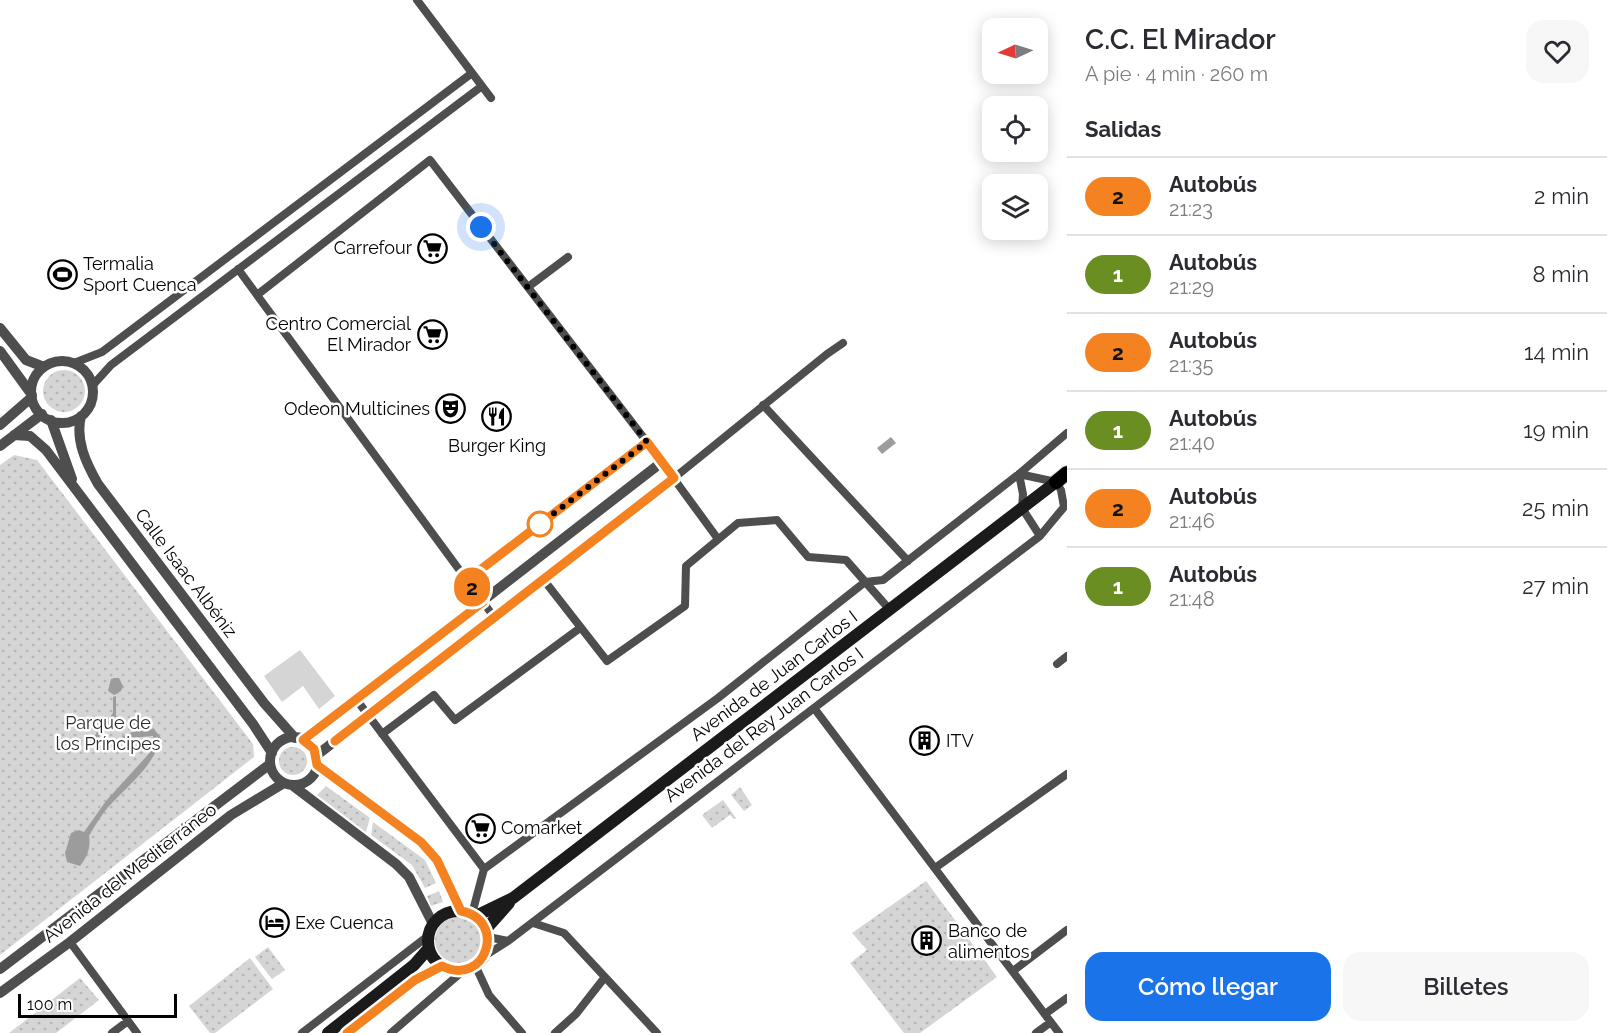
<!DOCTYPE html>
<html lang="es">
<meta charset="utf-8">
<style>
:root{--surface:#fff;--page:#f7f7f7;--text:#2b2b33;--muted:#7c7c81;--line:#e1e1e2;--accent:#1a73e8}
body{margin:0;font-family:Raleway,sans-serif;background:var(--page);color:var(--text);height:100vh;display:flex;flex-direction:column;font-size:22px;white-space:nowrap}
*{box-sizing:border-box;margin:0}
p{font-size:20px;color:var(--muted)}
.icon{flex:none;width:33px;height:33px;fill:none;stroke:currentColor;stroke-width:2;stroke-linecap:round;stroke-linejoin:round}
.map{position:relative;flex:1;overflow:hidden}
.side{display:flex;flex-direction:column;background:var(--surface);width:540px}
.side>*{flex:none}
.badge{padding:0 12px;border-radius:20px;font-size:21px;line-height:39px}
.needle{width:39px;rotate:266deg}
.fabs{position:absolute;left:982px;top:18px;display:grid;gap:12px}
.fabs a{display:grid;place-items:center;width:66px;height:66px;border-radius:12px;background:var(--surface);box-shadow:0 3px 15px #0003;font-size:30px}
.scale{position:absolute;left:18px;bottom:15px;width:159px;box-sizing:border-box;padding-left:6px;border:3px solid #000;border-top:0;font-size:16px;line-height:21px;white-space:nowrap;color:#000;-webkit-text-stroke:4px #fff;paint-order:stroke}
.you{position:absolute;width:30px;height:30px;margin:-15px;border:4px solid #fff;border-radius:50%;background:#1a73e8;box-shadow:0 0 0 9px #1a73e833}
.map>.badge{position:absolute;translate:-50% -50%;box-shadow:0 0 0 3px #fff}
h2{padding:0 18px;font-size:22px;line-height:54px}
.round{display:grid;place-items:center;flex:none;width:63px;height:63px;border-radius:18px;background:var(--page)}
.overview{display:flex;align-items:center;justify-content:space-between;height:102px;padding:0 18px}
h1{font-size:28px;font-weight:600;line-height:45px}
.cta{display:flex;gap:12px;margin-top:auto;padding:12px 18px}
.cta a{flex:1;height:69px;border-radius:18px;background:var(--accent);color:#fff;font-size:24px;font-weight:600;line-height:69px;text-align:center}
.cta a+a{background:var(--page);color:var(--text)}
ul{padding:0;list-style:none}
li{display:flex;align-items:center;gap:18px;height:78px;padding:0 18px;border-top:2px solid var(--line)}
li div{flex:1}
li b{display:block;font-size:22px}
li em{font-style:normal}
li .badge{min-width:66px;font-weight:700;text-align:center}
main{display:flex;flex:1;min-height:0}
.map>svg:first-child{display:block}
</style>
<main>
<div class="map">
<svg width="1067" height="1033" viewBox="0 0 1067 1033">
<defs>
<pattern id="park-dots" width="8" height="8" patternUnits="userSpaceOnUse" patternTransform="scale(1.5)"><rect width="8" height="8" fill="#d5d5d5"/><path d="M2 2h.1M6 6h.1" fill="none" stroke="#b5b5b5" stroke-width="1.8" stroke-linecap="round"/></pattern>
</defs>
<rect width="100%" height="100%" fill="#fff"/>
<path fill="#d5d5d5" d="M300,650l35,46 -16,13 -16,-23 -21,16 -18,-26z"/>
<path fill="url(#park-dots)" d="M43 391a21 21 0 1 1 42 0a21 21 0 1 1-42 0Z
M14,455l23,5 216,284 1,13 -254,198v-490z
M279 761a14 14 0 1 1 28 0a14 14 0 1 1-28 0Z
M326,786l44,32 -4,14 -49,-37z
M740,787l12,18 -8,6 -13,-16z
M723,800l13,18 -2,1 -4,-4 -18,13 -10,-13z
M373,822l52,38 11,23 -11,5 -13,-23 -41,-30z
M926,881l71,96 -77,56h-16l-54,-70 17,-13 -15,-17z
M439,891l4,11 -12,4 -4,-10z
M435 940a23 23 0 1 1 46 0a23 23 0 1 1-46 0Z
M268,947l17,23 -13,9 -17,-22z
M250,958l23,31 -58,44h-5l-21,-27z
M80,978l19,22 -43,33h-47z"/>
<path fill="#9c9c9c" d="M891,437l5,6 -14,11 -5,-6z
M114,678h5l4,8 -2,5 -7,4 -6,-4 3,-12z
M116,696v22l-19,21 1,6 6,2c22,-11 23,-17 50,-18l7,9c-7,27 -30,45 -48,64 -10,10 -17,22 -24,34 2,12 -2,21 -9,30l-13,-4 -2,-9 6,-20 8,-3 5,2 22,-31 48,-53 -1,-12 -23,2 -16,10 -17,2c-11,-14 8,-25 16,-37v-16z"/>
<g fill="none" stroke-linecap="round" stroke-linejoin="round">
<defs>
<path id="primary" d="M1056,482l11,-9"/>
</defs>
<use href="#primary" stroke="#dbdbdb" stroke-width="16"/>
<path stroke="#4e4e4e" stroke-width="8" d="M417,0l74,98
M238,269l19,26
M528,287l40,-30
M74,363l28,-11 370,-279
M92,386l19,-21 371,-279
M763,405l145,156
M674,478l153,-124 16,-11
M543,579l64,82 78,-55 1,-40 52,-43 39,-3 31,37 38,3 44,50
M494,617l-237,-322 173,-135 217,282 71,97
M1057,664l10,-8
M356,699l128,170 -12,45
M814,708l245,325
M382,734l52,-39 21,25 125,-92
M935,868l132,-94
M484,869l234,-171 147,-116 18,-2 136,-106 48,-41
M533,923l31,10 93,100
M488,937l20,4
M70,942l67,91
M483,957l25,-16 532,-405 24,-29 -3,-17 -5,-8 -37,-8 4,20 -1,14 18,28
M475,965l14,30 33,38
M1013,971l54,-41
M1045,1014l22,-16
M112,1033l16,-12
M302,1033l126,-97
M391,1033l73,-63
M555,1033l21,-19 29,-37
M1036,1033l15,-11"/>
<path stroke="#4e4e4e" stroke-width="10" d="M0,328l26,32 18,7
M0,351l32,44
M31 392a31 31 0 1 1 62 0a31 31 0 1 1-62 0Z
M81,416c-6,24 5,47 17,68l166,219 31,35
M51,420l21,59
M0,425l32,-28
M14,435l16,1 16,14 207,274 19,29
M0,446l42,-32
M467,580l180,-138
M270 761a24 24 0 1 1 48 0a24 24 0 1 1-48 0Z
M303,740l359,-278
M317,755l357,-277
M317,765l104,77 16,18 24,51
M292,785l104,79 13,13 24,47
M0,969l270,-205
M0,993l70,-51 161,-127 53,-32"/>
<path stroke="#1b1b1b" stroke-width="12" d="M428 941a30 30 0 1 1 60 0a30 30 0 1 1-60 0Z
M476,916l37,-18 543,-416
M486,929l23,-26
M328,1033l86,-68 15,-17
M347,1033l68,-53 27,-14"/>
<use href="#primary" stroke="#000" stroke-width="14"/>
</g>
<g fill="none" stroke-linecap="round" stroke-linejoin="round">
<defs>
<path id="line" d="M335,741l339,-263 -27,-36 -180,138 16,22 -180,138 11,9 3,16 104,77 16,18 24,51c47,9 25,77 -19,55l-27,14 -68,53"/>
</defs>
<use href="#line" stroke="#fff" stroke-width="14"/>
<use href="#line" stroke="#f58220" stroke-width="9"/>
<path stroke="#000" stroke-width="6" stroke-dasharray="0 10.8" d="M481,227l166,215 -107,82"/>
</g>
<defs>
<symbol id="supermarket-ring" viewBox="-11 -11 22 22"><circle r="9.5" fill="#fff" stroke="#000" stroke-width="1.5"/><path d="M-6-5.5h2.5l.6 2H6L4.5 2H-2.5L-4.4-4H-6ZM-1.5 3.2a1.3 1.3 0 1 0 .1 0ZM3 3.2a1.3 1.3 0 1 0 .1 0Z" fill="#000"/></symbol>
<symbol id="stadium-ring" viewBox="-11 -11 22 22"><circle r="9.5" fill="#fff" stroke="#000" stroke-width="1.5"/><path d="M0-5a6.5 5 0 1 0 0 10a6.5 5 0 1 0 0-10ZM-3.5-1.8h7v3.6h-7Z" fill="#000"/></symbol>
<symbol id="theatre-ring" viewBox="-11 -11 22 22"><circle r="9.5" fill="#fff" stroke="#000" stroke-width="1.5"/><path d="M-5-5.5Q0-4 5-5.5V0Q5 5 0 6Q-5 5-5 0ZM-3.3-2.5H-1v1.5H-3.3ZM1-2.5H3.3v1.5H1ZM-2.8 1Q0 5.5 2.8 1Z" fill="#000"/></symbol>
<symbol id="restaurant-ring" viewBox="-11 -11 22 22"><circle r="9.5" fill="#fff" stroke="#000" stroke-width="1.5"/><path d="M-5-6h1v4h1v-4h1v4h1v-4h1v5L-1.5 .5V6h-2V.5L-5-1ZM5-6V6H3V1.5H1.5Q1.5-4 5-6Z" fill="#000"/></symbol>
<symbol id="building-ring" viewBox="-11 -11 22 22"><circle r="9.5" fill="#fff" stroke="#000" stroke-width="1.5"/><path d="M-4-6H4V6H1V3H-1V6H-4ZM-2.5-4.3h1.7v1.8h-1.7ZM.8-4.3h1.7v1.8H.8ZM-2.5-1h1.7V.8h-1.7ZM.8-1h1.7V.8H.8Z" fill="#000"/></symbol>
<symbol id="hotel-ring" viewBox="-11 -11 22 22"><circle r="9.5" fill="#fff" stroke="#000" stroke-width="1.5"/><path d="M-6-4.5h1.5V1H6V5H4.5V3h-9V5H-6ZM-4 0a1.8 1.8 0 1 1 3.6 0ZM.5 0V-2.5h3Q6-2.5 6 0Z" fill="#000"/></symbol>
</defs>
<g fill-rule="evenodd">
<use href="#supermarket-ring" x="416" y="232" width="33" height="33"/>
<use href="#stadium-ring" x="46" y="258" width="33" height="33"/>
<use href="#supermarket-ring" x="416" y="318" width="33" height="33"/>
<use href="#theatre-ring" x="434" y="392" width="33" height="33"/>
<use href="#restaurant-ring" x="480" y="400" width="33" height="33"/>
<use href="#building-ring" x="908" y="724" width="33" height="33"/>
<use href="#supermarket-ring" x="464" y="812" width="33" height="33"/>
<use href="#hotel-ring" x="258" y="906" width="33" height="33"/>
<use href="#building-ring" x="910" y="924" width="33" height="33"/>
</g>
<circle fill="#fff" stroke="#f58220" stroke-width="3" cx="540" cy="524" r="12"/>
<g text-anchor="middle" stroke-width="5" stroke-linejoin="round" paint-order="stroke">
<g font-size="18" fill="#000" stroke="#fff" text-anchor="start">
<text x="412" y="254" text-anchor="end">Carrefour</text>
<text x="83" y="270">Termalia<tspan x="83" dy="21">Sport Cuenca</tspan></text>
<text x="411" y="330" text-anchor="end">Centro Comercial<tspan x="411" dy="21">El Mirador</tspan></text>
<text x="430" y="415" text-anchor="end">Odeon Multicines</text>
<text x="497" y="452" text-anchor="middle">Burger King</text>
<text x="946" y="747">ITV</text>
<text x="501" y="834">Comarket</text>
<text x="295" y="929">Exe Cuenca</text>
<text x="948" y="937">Banco de<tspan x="948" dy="21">alimentos</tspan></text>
</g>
<g font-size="18" fill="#000" stroke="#fff">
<text transform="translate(186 573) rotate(53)" y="6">Calle Isaac Albéniz</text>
<text transform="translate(774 676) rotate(-37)" y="6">Avenida de Juan Carlos I</text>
<text transform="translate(764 725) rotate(-37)" y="6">Avenida del Rey Juan Carlos I</text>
<text transform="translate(130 873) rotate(-38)" y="6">Avenida del Mediterráneo</text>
</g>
<g font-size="18" fill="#2c2c2c" stroke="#fff">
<text x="108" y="729">Parque de<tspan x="108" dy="21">los Príncipes</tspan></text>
</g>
</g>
</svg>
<div class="fabs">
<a><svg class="needle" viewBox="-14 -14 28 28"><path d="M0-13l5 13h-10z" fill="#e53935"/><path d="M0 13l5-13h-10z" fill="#7c7c81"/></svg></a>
<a><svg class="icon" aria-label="locate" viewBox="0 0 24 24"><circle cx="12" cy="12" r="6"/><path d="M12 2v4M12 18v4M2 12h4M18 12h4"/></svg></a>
<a><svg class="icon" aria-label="layers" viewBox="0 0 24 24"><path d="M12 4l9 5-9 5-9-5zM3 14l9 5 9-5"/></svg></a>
</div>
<div class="scale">100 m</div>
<div class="you" style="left:481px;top:227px"></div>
<b class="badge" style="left:472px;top:587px;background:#f58220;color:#111">2</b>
</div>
<section class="side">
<div class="overview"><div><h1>C.C. El Mirador</h1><p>A pie · 4 min · 260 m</p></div><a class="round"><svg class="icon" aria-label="heart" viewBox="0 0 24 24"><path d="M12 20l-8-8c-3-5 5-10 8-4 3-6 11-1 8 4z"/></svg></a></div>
<h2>Salidas</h2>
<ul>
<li><span class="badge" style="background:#f58220;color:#111">2</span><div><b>Autobús</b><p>21:23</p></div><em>2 min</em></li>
<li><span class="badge" style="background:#6b8e23;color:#fff">1</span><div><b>Autobús</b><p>21:29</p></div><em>8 min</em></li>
<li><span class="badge" style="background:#f58220;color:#111">2</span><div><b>Autobús</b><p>21:35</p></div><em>14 min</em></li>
<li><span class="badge" style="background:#6b8e23;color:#fff">1</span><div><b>Autobús</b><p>21:40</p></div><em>19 min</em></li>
<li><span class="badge" style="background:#f58220;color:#111">2</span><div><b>Autobús</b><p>21:46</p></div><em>25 min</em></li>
<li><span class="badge" style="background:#6b8e23;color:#fff">1</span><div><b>Autobús</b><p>21:48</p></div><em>27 min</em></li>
</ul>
<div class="cta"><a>Cómo llegar</a><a>Billetes</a></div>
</section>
</main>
